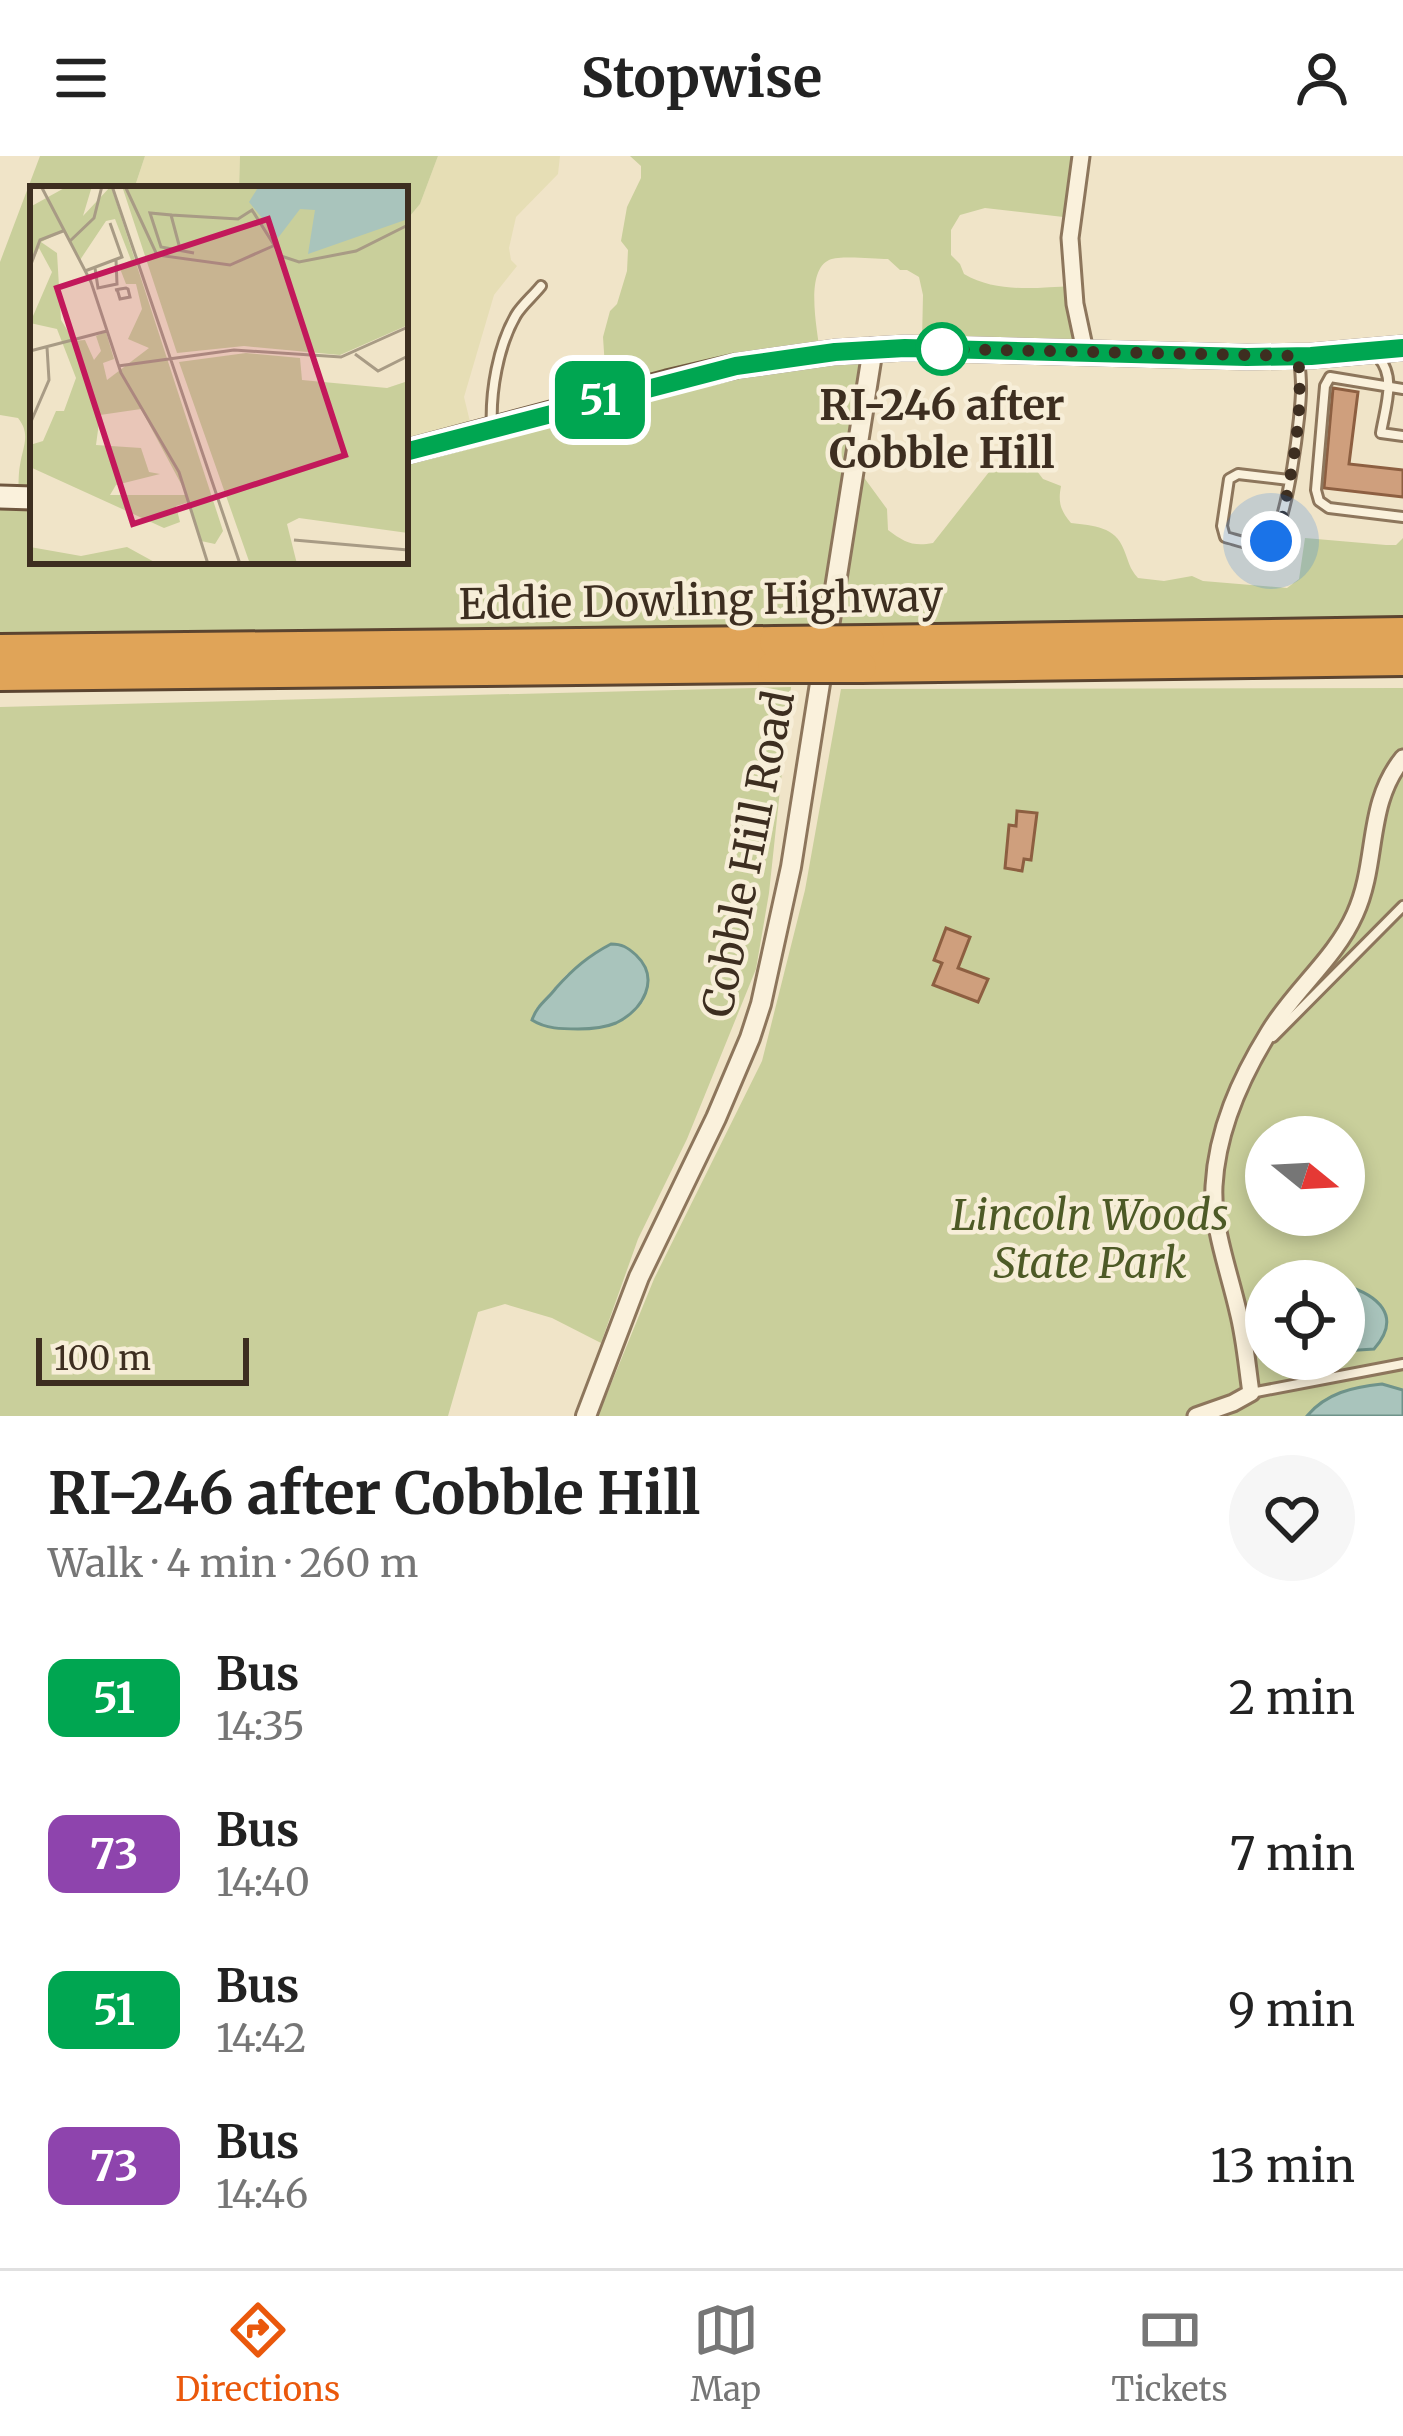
<!DOCTYPE html>
<meta charset="utf-8">
<style>
:root{--surface:#fff;--page:#f6f6f6;--text:#222;--muted:#767676;--line:#e0e0e0;--accent:#ea580c}
body{margin:0;font-family:Merriweather,serif;background:var(--page);color:var(--text);height:100vh;display:flex;flex-direction:column;font-size:45px;white-space:nowrap}
*{box-sizing:border-box;margin:0}
p{font-size:39px;color:var(--muted)}
.icon{flex:none;width:66px;height:66px;fill:none;stroke:currentColor;stroke-width:2;stroke-linecap:round;stroke-linejoin:round}
.map{position:relative;height:1260px;overflow:hidden}
.side{display:flex;flex-direction:column;background:var(--surface);flex:1}
.side>*{flex:none}
.badge{padding:0 24px;border-radius:18px;font-size:42px;line-height:78px}
.needle{width:78px;rotate:108deg}
.buttons{position:absolute;left:1245px;top:960px;display:grid;gap:24px}
.buttons a{display:grid;place-items:center;width:120px;height:120px;border-radius:50%;background:var(--surface);box-shadow:0 6px 18px #0003;font-size:60px}
.scale{position:absolute;left:36px;bottom:30px;width:213px;box-sizing:border-box;padding-left:12px;border:6px solid #3d2e20;border-top:0;font-size:33px;line-height:42px;white-space:nowrap;color:#3d2e20;-webkit-text-stroke:9px #f7eed8;paint-order:stroke}
.you{position:absolute;width:60px;height:60px;margin:-30px;border:9px solid #fff;border-radius:50%;background:#1a73e8;box-shadow:0 0 0 18px #1a73e833}
.map>.badge{position:absolute;translate:-50% -50%;box-shadow:0 0 0 6px #fff}
.round{display:grid;place-items:center;flex:none;width:126px;height:126px;border-radius:63px;background:var(--page)}
.head{display:flex;align-items:center;justify-content:space-between;height:204px;padding:0 48px}
h1{font-size:57px;font-weight:700;line-height:90px}
ul{padding:0;list-style:none}
li{display:flex;align-items:center;gap:36px;height:156px;padding:0 48px}
li div{flex:1}
li b{display:block;font-size:45px}
li em{font-style:normal}
li .badge{min-width:132px;font-weight:700;text-align:center}
header{display:flex;justify-content:space-between;align-items:center;height:156px;padding:0 48px;background:var(--surface);font-size:54px;font-weight:700}
.menu{display:flex;justify-content:space-around;align-items:center;height:168px;border-top:3px solid var(--line);background:var(--surface);font-size:33px;color:var(--muted)}
.menu a{display:grid;justify-items:center;gap:6px}
.menu .current{color:var(--accent)}
.map>svg:first-child{display:block}
</style>
<header><svg class="icon" aria-label="menu" viewBox="0 0 24 24"><path d="M4 6h16M4 12h16M4 18h16"/></svg>Stopwise<svg class="icon" aria-label="person" viewBox="0 0 24 24"><circle cx="12" cy="8" r="4"/><path d="M4 21q1-7 8-7t8 7"/></svg></header>
<div class="map">
<svg width="1403" height="1260" viewBox="0 0 1403 1260">
<rect width="100%" height="100%" fill="#f0e4c8"/>
<path fill="#e6deb5" d="M145,0h95l-1,33h-105z
M438,0h122l-2,18 -42,43 -7,31 2,12 6,6 -23,29 -30,102 9,37 -68,19v-231l15,-18z"/>
<path fill="#c9cf9b" fill-rule="evenodd" d="M40,0h105l-11,33h-101v372h372v-108l202,-55 -4,-61 7,-26 7,-7 10,-33 1,-21 -7,-9 6,-34 14,-29v-12l-11,-10h454l-12,62 -87,-10 -25,7 -9,15v25l9,9 4,10c33,19 70,14 108,12l4,60 -154,-5 1,-46 -4,-18 -12,-7h-7l-12,-11c-15,0 -47,-4 -59,1 -25,12 -11,72 -9,94l47,10 -10,104 30,41 1,21c16,12 25,17 45,13l71,-90 23,5 16,21 18,7c-3,16 -1,24 10,37 23,3 44,3 53,27 5,12 5,18 14,28l26,3 28,-5 11,5 84,7 12,-9 6,-41 81,7h10l7,-7v96l-1403,-1v-136l18,-1c1,-10 0,-21 2,-31 3,-19 11,-31 -2,-47l-18,-3v-153z
M240,0h198l-18,48 -15,18v-33h-166z
M791,531l-22,206 -13,76 -69,170 -49,100 -37,104 -49,-25 -47,-14 -27,8 -30,104h-448v-709zM623,789c22,16 29,30 20,57 -39,25 -56,35 -104,22l-2,-17 30,-33z
M1403,532v728h-805l56,-137 108,-218 43,-171 36,-201zM1266,981h78v78h-78zM1266,1125h78v78h-78z"/>
<path fill="#a9c4bc" stroke="#6f938a" stroke-width="3" d="M611,788c11,0 16,3 25,11 25,24 7,55 -20,68 -12,5 -25,6 -38,6 -16,0 -32,0 -46,-9 5,-15 15,-20 24,-32 17,-19 32,-32 55,-44z
M1344,1129c34,10 59,31 30,64l-30,2z
M1382,1228l21,6v26h-96c19,-23 46,-29 75,-32z"/>
<path fill="#cf9f7d" stroke="#8d5f41" stroke-width="3" d="M1333,232l25,4 -9,72 54,6v27l-79,-9z
M1017,655l20,2 -6,47 -7,-1 -2,12 -17,-3 4,-43 7,1z
M946,772l24,9 -12,31 30,11 -10,23 -45,-17 9,-22 -8,-3z"/>
<g fill="none" stroke-linecap="round" stroke-linejoin="round">
<defs>
<path id="service" d="M1378,201c19,20 7,51 3,76l22,3
M1403,233l-73,-12 -5,9 -9,104 3,11 10,7 74,9
M492,272c-2,-36 6,-82 24,-113 6,-10 17,-19 25,-29
M1289,324l-51,-6 -9,5 -7,47 3,11c13,3 32,12 45,4 17,-11 32,-132 31,-155 0,-10 -1,-19 -2,-28
M1273,881l130,-131
M1251,1237l152,-29"/>
<path id="minor" d="M1081,0l-11,82 5,66 10,47
M1196,1260l37,-13 18,-10c-4,-27 -6,-55 -13,-82 -9,-40 -26,-84 -24,-125 3,-56 26,-107 55,-154 25,-42 66,-73 86,-118 24,-53 10,-109 48,-156"/>
<path id="tertiary" d="M586,1260l53,-139 77,-159 34,-80 11,-34 30,-137 82,-519"/>
<path id="secondary" d="M405,296l262,-70 69,-16 99,-14 70,-4 342,9 64,-1 92,-8
M0,341l33,1"/>
<path id="motorway" d="M869,485l534,-8
M0,494l775,-8
M861,511l542,-7
M0,519l773,-8"/>
</defs>
<use href="#service" stroke="#8d765c" stroke-width="14"/>
<use href="#minor" stroke="#8d765c" stroke-width="21"/>
<use href="#tertiary" stroke="#8d765c" stroke-width="24"/>
<use href="#secondary" stroke="#6f573f" stroke-width="27"/>
<use href="#motorway" stroke="#5b4430" stroke-width="36"/>
<use href="#service" stroke="#faf1dc" stroke-width="8"/>
<use href="#minor" stroke="#faf1dc" stroke-width="15"/>
<use href="#tertiary" stroke="#faf1dc" stroke-width="18"/>
<use href="#secondary" stroke="#faf1dc" stroke-width="21"/>
<use href="#motorway" stroke="#e0a458" stroke-width="30"/>
<defs>
<path id="motorway-bridge" d="M775,486l94,-1
M773,511h88"/>
</defs>
<use href="#motorway-bridge" stroke="#5b4430" stroke-width="36" stroke-linecap="butt"/>
<use href="#motorway-bridge" stroke="#e0a458" stroke-width="30"/>
</g>
<g fill="none" stroke-linecap="round" stroke-linejoin="round">
<defs>
<path id="line" d="M405,296l331,-86 99,-14 70,-4 342,9 64,-1 92,-8"/>
</defs>
<use href="#line" stroke="#fff" stroke-width="27"/>
<use href="#line" stroke="#00a651" stroke-width="18"/>
<path stroke="#3d2e20" stroke-width="12" stroke-dasharray="0 21.6" d="M942,193l356,7c6,59 -6,115 -18,173l-9,12"/>
</g>
<circle fill="#fff" stroke="#00a651" stroke-width="6" cx="942" cy="193" r="24"/>
<g text-anchor="middle" stroke-width="9" stroke-linejoin="round" paint-order="stroke">
<g font-size="42" font-weight="bold" fill="#3d2e20" stroke="#f7eed8">
<text x="942" y="264">RI-246 after<tspan x="942" dy="48">Cobble Hill</tspan></text>
</g>
<g font-size="42" fill="#3d2e20" stroke="#f7eed8">
<text transform="translate(701 444) rotate(-1)" y="15">Eddie Dowling Highway</text>
<text transform="translate(748 698) rotate(-79)" y="15">Cobble Hill Road</text>
</g>
<g font-size="42" font-style="italic" fill="#4d5a26" stroke="#f7eed8">
<text x="1090" y="1074">Lincoln Woods<tspan x="1090" dy="48">State Park</tspan></text>
</g>
</g>
<g transform="translate(30 30)">
<rect width="378" height="378" fill="#f0e4c8"/>
<path d="M38,0h24l-9,30 28,-30 112,345 -8,13 -14,-3 -12,-39 -13,4 4,16 -16,6 -134,-61v-22l13,-4 13,-30h8l12,-33 -19,-49 -27,-6 22,-51 -13,-24 -9,20v-61zM85,33l16,41 -12,6 7,18h10l6,25 -14,30 21,9 -42,32 -4,-17 11,-4 -8,-27 -10,4 5,15 -7,9 -9,-20 -11,1 -13,-21 -4,-67 -16,-11 23,-11 16,29 26,-39zM111,223l46,86h-77l6,-10 44,-11 -11,-2 -8,-24 -45,-3 4,-30zM92,0h286v139l-68,30 -96,-9 -67,7zM216,167l54,5 2,22 85,8 21,-7v152l-109,-15 -12,6 10,40h-47l-71,-202zM97,361l31,17h-128v-17l51,9z" fill="#c9cf9b" fill-rule="evenodd"/>
<path d="M229,0h149v33l-100,35 7,-44 -15,-1 -22,29 -29,-36z" fill="#a9c4bc"/>
<path fill="none" stroke="#a89b85" stroke-width="3" d="M11,0l50,96 30,91 58,99 29,92M82,0l128,378M95,0l32,69 73,10 43,-19M141,29l67,4 14,-9 29,46 18,6 57,-11 52,-26M40,55l24,-23 8,-32M149,59l-8,-30 -21,-2 11,34 33,6M0,81l10,-27 23,-9M65,82l3,20 19,-4 -1,-24M55,85l37,-14 -12,-34M85,104l5,-1 6,-1 2,1 2,8 -10,2 -3,-10M0,165l77,-20M325,168l23,17 30,-15M88,180l116,-16 107,7 67,-30M0,238l19,-44 -2,-33M264,354l114,10"/>
<path fill="#c2185b" fill-opacity="0.15" stroke="#c2185b" stroke-width="6" d="M238,33l77,236 -212,69 -76,-236z"/>
<rect width="378" height="378" fill="none" stroke="#3d2e20" stroke-width="6"/>
</g>
</svg>
<div class="buttons">
<a><svg class="needle" viewBox="-14 -14 28 28"><path d="M0-13l5 13h-10z" fill="#e53935"/><path d="M0 13l5-13h-10z" fill="#767676"/></svg></a>
<a><svg class="icon" aria-label="locate" viewBox="0 0 24 24"><circle cx="12" cy="12" r="6"/><path d="M12 2v4M12 18v4M2 12h4M18 12h4"/></svg></a>
</div>
<div class="scale">100 m</div>
<div class="you" style="left:1271px;top:385px"></div>
<b class="badge" style="left:600px;top:244px;background:#00a651;color:#fff">51</b>
</div>
<section class="side">
<div class="head"><div><h1>RI-246 after Cobble Hill</h1><p>Walk · 4 min · 260 m</p></div><a class="round"><svg class="icon" aria-label="heart" viewBox="0 0 24 24"><path d="M12 20l-8-8c-3-5 5-10 8-4 3-6 11-1 8 4z"/></svg></a></div>
<ul>
<li><span class="badge" style="background:#00a651;color:#fff">51</span><div><b>Bus</b><p>14:35</p></div><em>2 min</em></li>
<li><span class="badge" style="background:#8e44ad;color:#fff">73</span><div><b>Bus</b><p>14:40</p></div><em>7 min</em></li>
<li><span class="badge" style="background:#00a651;color:#fff">51</span><div><b>Bus</b><p>14:42</p></div><em>9 min</em></li>
<li><span class="badge" style="background:#8e44ad;color:#fff">73</span><div><b>Bus</b><p>14:46</p></div><em>13 min</em></li>
</ul>
</section>
<nav class="menu">
<a class="current"><svg class="icon" aria-label="directions" viewBox="0 0 24 24"><path d="M12 3l9 9-9 9-9-9zM9 14v-3h6M13 9l2 2-2 2"/></svg>Directions</a>
<a><svg class="icon" aria-label="map" viewBox="0 0 24 24"><path d="M3 6l6-2 6 2 6-2v14l-6 2-6-2-6 2zM9 4v14M15 6v14"/></svg>Map</a>
<a><svg class="icon" aria-label="tickets" viewBox="0 0 24 24"><path d="M3 7h18v10H3zM15 7v10"/></svg>Tickets</a>
</nav>
